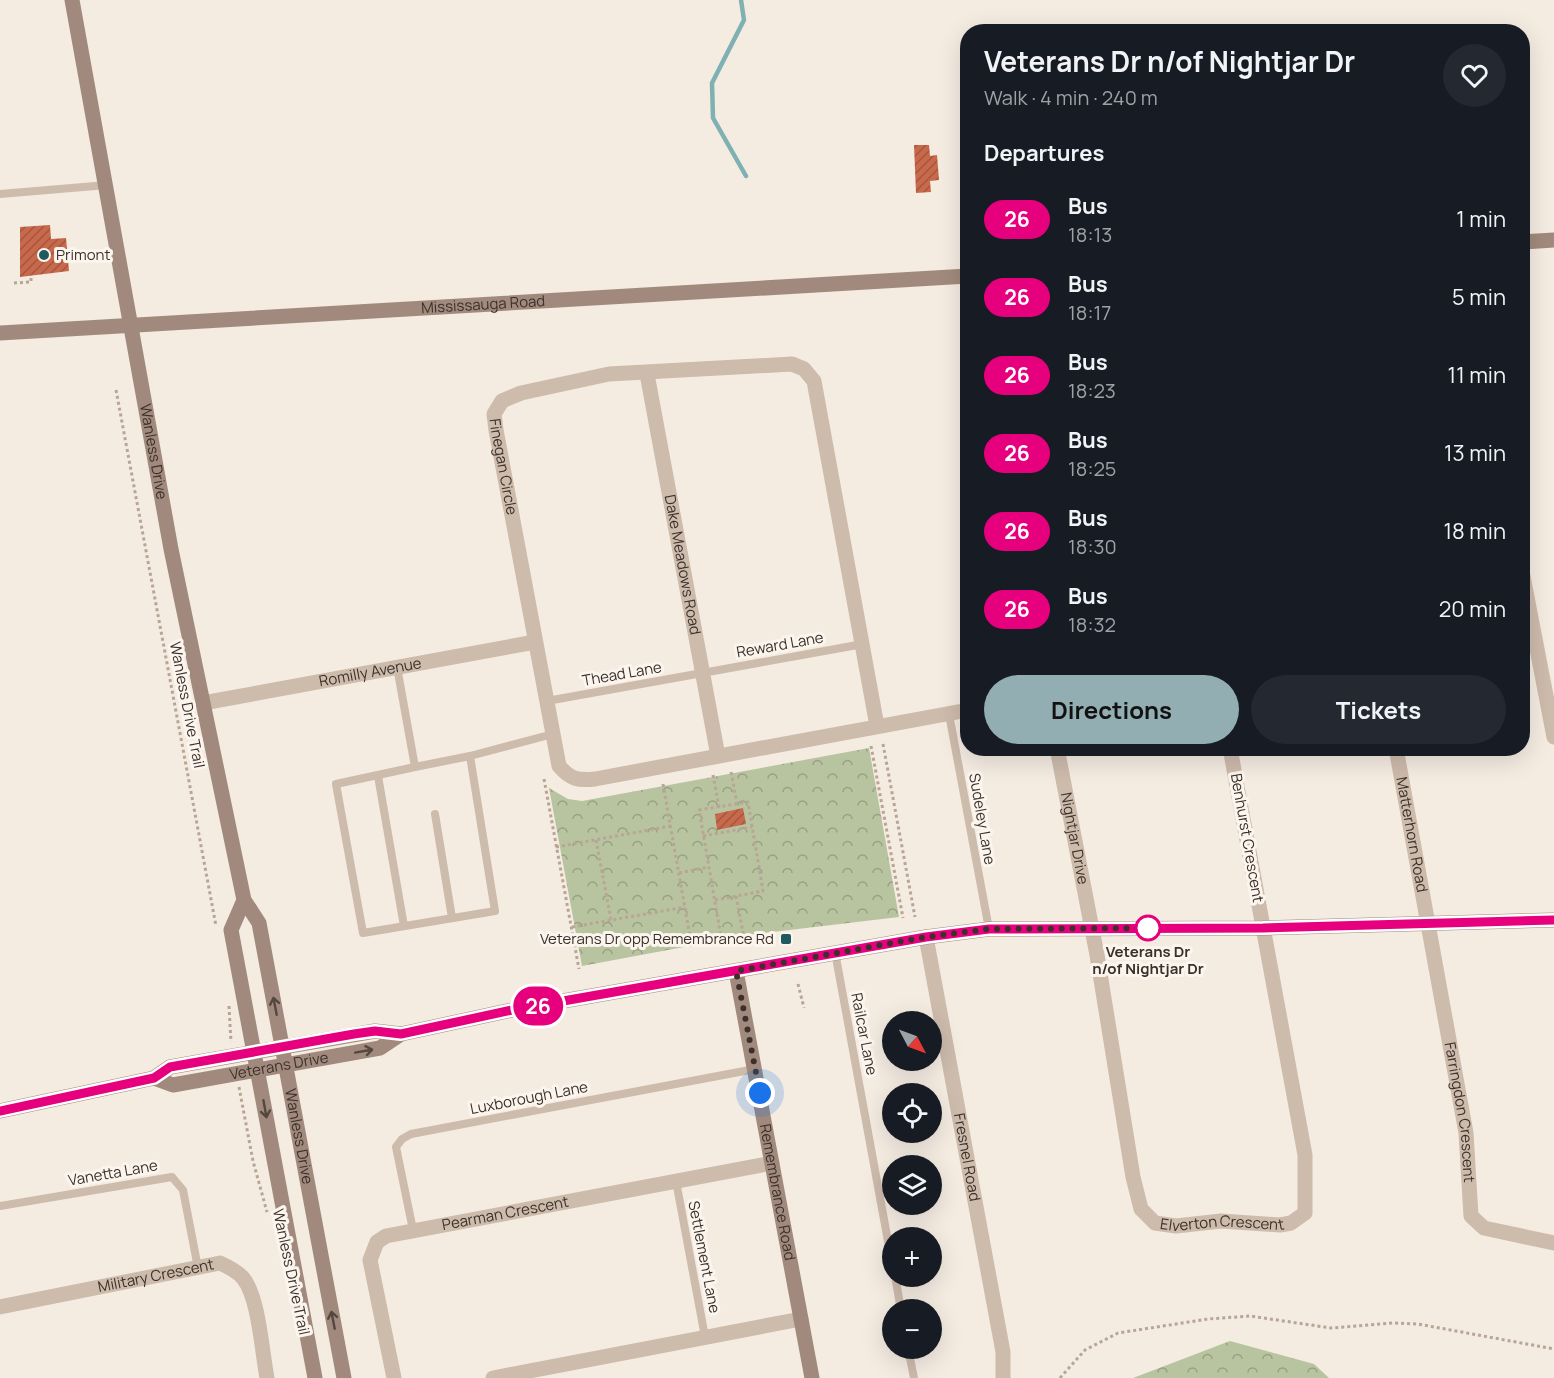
<!DOCTYPE html>
<meta charset="utf-8">
<style>
:root{--surface:#171b24;--page:#242831;--text:#f1f3f6;--muted:#9ea1a6;--accent:#92aeb2}
body{margin:0;font-family:Manrope,sans-serif;background:var(--page);color:var(--text);height:100vh;display:flex;flex-direction:column;font-size:22px;white-space:nowrap}
*{box-sizing:border-box;margin:0}
p{font-size:20px;color:var(--muted)}
.icon{flex:none;width:33px;height:33px;fill:none;stroke:currentColor;stroke-width:2;stroke-linecap:round;stroke-linejoin:round}
.map{position:relative;flex:1;overflow:hidden}
.panel{position:absolute;left:960px;top:24px;width:570px;height:732px;display:flex;flex-direction:column;background:var(--surface);border-radius:24px;box-shadow:0 6px 24px #0002}
.panel>*{flex:none}
.badge{padding:0 12px;border-radius:20px;font-size:21px;line-height:39px}
.needle{width:39px;rotate:131deg}
.fabs{position:absolute;left:882px;top:1011px;display:grid;gap:12px}
.fabs a{display:grid;place-items:center;width:60px;height:60px;border-radius:50%;background:var(--surface);box-shadow:0 6px 24px #0002;font-size:30px}
.you{position:absolute;width:30px;height:30px;margin:-15px;border:4px solid #fff;border-radius:50%;background:#1a73e8;box-shadow:0 0 0 9px #1a73e833}
.map>.badge{position:absolute;translate:-50% -50%;box-shadow:0 0 0 3px #fff}
h2{padding:0 24px;font-size:22px;line-height:54px}
.round{display:grid;place-items:center;flex:none;width:63px;height:63px;border-radius:32px;background:var(--page)}
.overview{display:flex;align-items:center;justify-content:space-between;height:102px;padding:0 24px}
h1{font-size:28px;font-weight:700;line-height:45px}
.primary-button{display:flex;gap:12px;margin-top:auto;padding:12px 24px}
.primary-button a{flex:1;height:69px;border-radius:36px;background:var(--accent);color:#111;font-size:24px;font-weight:700;line-height:69px;text-align:center}
.primary-button a+a{background:var(--page);color:var(--text)}
ul{padding:0;list-style:none}
li{display:flex;align-items:center;gap:18px;height:78px;padding:0 24px}
li div{flex:1}
li b{display:block;font-size:22px}
li em{font-style:normal}
li .badge{min-width:66px;font-weight:700;text-align:center}
.map>svg:first-child{display:block}
</style>
<div class="map">
<svg width="1554" height="1378" viewBox="0 0 1554 1378">
<defs>
<pattern id="forest-crowns" width="20" height="18" patternUnits="userSpaceOnUse" patternTransform="scale(1.5)"><rect width="20" height="18" fill="#b8c4a0"/><path d="M2 6a3 3 0 1 1 6 0M12 15a3 3 0 1 1 6 0" fill="none" stroke="#97a083"/></pattern>
<pattern id="building-hatch" width="6" height="6" patternUnits="userSpaceOnUse" patternTransform="scale(1.5)"><rect width="6" height="6" fill="#c8694b"/><path d="M-1 1l2-2M0 6l6-6M5 7l2-2" fill="none" stroke="#a4573f"/></pattern>
</defs>
<rect width="100%" height="100%" fill="#f4ebe1"/>
<path fill="url(#forest-crowns)" d="M869,748l30,169 -151,18 -166,31 -33,-178 19,11 14,2z
M1230,1341l84,23 15,14h-196z"/>
<g fill="none" stroke-linecap="round" stroke-linejoin="round">
<path stroke="#7fb0b2" stroke-width="4.5" d="M741,0l3,20 -32,63 1,35 33,58"/>
</g>
<path fill="url(#building-hatch)" d="M914,145h15l1,11 7,-1 2,25 -9,1 1,11 -15,1z
M50,225l1,14 15,-1 3,33 -49,6v-50z
M743,808l3,16 -29,6 -2,-16z"/>
<g fill="none" stroke-linecap="round" stroke-linejoin="round">
<path stroke="#b9a596" stroke-width="3" stroke-dasharray="3 3" stroke-linecap="butt" d="M14,283l17,-1v-6
M116,390l100,536
M883,744l32,173
M871,746l32,172
M731,772l6,31
M713,775l6,32
M544,779l35,190
M663,784l29,164
M703,836l49,-9
M596,840l15,80
M556,847l115,-21
M679,873l30,-6
M736,896l8,42
M715,900l48,-9 -15,-89 -49,8c8,44 15,88 23,132
M572,927l113,-20
M798,984l6,24
M229,1006l2,36
M239,1087l14,74 14,51
M1060,1378l25,-28 33,-17 90,-14 42,-3 81,12 62,-5 25,1 136,25"/>
<path stroke="#cdbbac" stroke-width="8" d="M0,194l107,-9
M397,667l18,100 55,-11 25,155 -132,22 -27,-149 79,-17
M547,701l316,-57
M949,714l40,215
M470,756l83,-22
M378,776l26,150
M435,814l17,104
M835,952l57,311
M676,1181l29,156
M0,1206l172,-29 11,13 15,78
M413,1230l-17,-83 6,-8 9,-5 344,-65
M895,1276l6,34
M908,1348l6,30"/>
<g stroke="#cdbbac" stroke-width="15">
<path id="s1" d="M647,374l71,382"/>
<path d="M1522,571l32,166"/>
<path id="s2" d="M203,703l332,-61"/>
<path id="s3" d="M877,726l-63,-345 -10,-12 -12,-5 -183,10 -88,19 -19,8 -8,13 2,16 63,336c11,13 19,15 36,13l373,-69"/>
<path id="s4" d="M1057,748l40,207 36,222 8,32 14,14 21,3 45,-5 59,4 11,-2 14,-10v-58l-75,-407"/>
<path id="s5" d="M1396,748l70,385 5,83 13,12 70,15"/>
<path id="s6" d="M926,937l77,415v26"/>
<path id="s7" d="M0,1307l220,-44c9,4 17,8 23,15 16,19 19,75 24,100"/>
<path id="s8" d="M394,1378l-24,-118 7,-18 9,-6 386,-73"/>
<path d="M493,1378l308,-59"/>
</g>
<g stroke="#a18a7d" stroke-width="15">
<path id="s9" d="M72,0l99,549 73,351 15,23 85,455"/>
<path d="M1522,242l32,-2"/>
<path id="s10" d="M0,333l968,-57"/>
<path d="M244,900l-13,30 84,448"/>
<path id="s11" d="M736,971l76,407"/>
<path id="s12" d="M154,1078l19,7 207,-37 21,-14"/>
<path d="M0,1111l154,-33 16,-11 205,-36 26,3 111,-24 414,-73 63,-8 274,-1 291,-8"/>
</g>
</g>
<defs><path id="oneway-shaft" d="M-6 0H5M1.5-3L5.5 0L1.5 3" fill="none" stroke-width="1.6" stroke-linecap="round" stroke-linejoin="round" transform="scale(1.5)"/></defs>
<g stroke="#544640">
<use href="#oneway-shaft" transform="translate(275 1006) rotate(-101)"/>
<use href="#oneway-shaft" transform="translate(364 1051) rotate(-10)"/>
<use href="#oneway-shaft" transform="translate(265 1109) rotate(80)"/>
<use href="#oneway-shaft" transform="translate(333 1320) rotate(-101)"/>
</g>
<g fill="none" stroke-linecap="round" stroke-linejoin="round">
<defs>
<path id="line" d="M0,1111l154,-33 16,-11 184,-33 21,-3 26,3 111,-24 414,-73 63,-8 274,-1 291,-8"/>
</defs>
<use href="#line" stroke="#fff" stroke-width="14"/>
<use href="#line" stroke="#e6007e" stroke-width="9"/>
<path stroke="#3b302b" stroke-width="6" stroke-dasharray="0 10.8" d="M760,1093l-24,-122 190,-34 63,-8 167,-1h-8"/>
</g>
<g fill="#1f5a5e" stroke="#fbf5ee" stroke-width="2">
<circle cx="44" cy="255" r="6"/>
<rect x="780" y="933" width="12" height="12" rx="3"/>
</g>
<circle fill="#fff" stroke="#e6007e" stroke-width="3" cx="1148" cy="928" r="12"/>
<g text-anchor="middle" stroke-width="6" stroke-linejoin="round" paint-order="stroke">
<g font-size="15" fill="#3b302b" stroke="#fbf5ee" text-anchor="start">
<text x="56" y="260">Primont</text>
<text x="774" y="944" text-anchor="end">Veterans Dr opp Remembrance Rd</text>
</g>
<g font-size="15" fill="#3b302b" stroke="#fbf5ee">
<text dy="5" stroke="none"><textPath href="#s10" startOffset="484">Mississauga Road</textPath></text>
<text dy="5" stroke="none"><textPath href="#s9" startOffset="459">Wanless Drive</textPath></text>
<text dy="5" stroke="none"><textPath href="#s3" startOffset="742">Finegan Circle</textPath></text>
<text dy="5" stroke="none"><textPath href="#s1" startOffset="194">Dake Meadows Road</textPath></text>
<text transform="translate(780 645) rotate(-10)" y="5">Reward Lane</text>
<text dy="5" stroke="none"><textPath href="#s2" startOffset="170">Romilly Avenue</textPath></text>
<text transform="translate(622 674) rotate(-10)" y="5">Thead Lane</text>
<text transform="translate(187 705) rotate(79)" y="5">Wanless Drive Trail</text>
<text transform="translate(982 819) rotate(80)" y="5">Sudeley Lane</text>
<text dy="5" stroke="none"><textPath href="#s5" startOffset="88">Matterhorn Road</textPath></text>
<text dy="5" stroke="none"><textPath href="#s4" startOffset="92">Nightjar Drive</textPath></text>
<text transform="translate(1247 838) rotate(80)" y="5">Benhurst Crescent</text>
<text transform="translate(864 1034) rotate(79)" y="5">Railcar Lane</text>
<text dy="5" stroke="none"><textPath href="#s12" startOffset="128">Veterans Drive</textPath></text>
<text transform="translate(529 1098) rotate(-11)" y="5">Luxborough Lane</text>
<text dy="5" stroke="none"><textPath href="#s5" startOffset="370">Farringdon Crescent</textPath></text>
<text dy="5" stroke="none"><textPath href="#s9" startOffset="1161">Wanless Drive</textPath></text>
<text dy="5" stroke="none"><textPath href="#s6" startOffset="224">Fresnel Road</textPath></text>
<text transform="translate(113 1173) rotate(-10)" y="5">Vanetta Lane</text>
<text dy="5" stroke="none"><textPath href="#s11" startOffset="225">Remembrance Road</textPath></text>
<text dy="5" stroke="none"><textPath href="#s8" startOffset="272">Pearman Crescent</textPath></text>
<text dy="5" stroke="none"><textPath href="#s4" startOffset="556">Elverton Crescent</textPath></text>
<text transform="translate(704 1257) rotate(79)" y="5">Settlement Lane</text>
<text transform="translate(291 1272) rotate(78)" y="5">Wanless Drive Trail</text>
<text dy="5" stroke="none"><textPath href="#s7" startOffset="159">Military Crescent</textPath></text>
</g>
<g font-size="15" font-weight="bold" fill="#3b302b" stroke="#fbf5ee">
<text x="1148" y="957">Veterans Dr<tspan x="1148" dy="17">n/of Nightjar Dr</tspan></text>
</g>
</g>
</svg>
<div class="fabs">
<a><svg class="needle" viewBox="-14 -14 28 28"><path d="M0-13l5 13h-10z" fill="#e53935"/><path d="M0 13l5-13h-10z" fill="#9ea1a6"/></svg></a>
<a><svg class="icon" aria-label="locate" viewBox="0 0 24 24"><circle cx="12" cy="12" r="6"/><path d="M12 2v4M12 18v4M2 12h4M18 12h4"/></svg></a>
<a><svg class="icon" aria-label="layers" viewBox="0 0 24 24"><path d="M12 4l9 5-9 5-9-5zM3 14l9 5 9-5"/></svg></a>
<a>+</a>
<a>−</a>
</div>
<div class="you" style="left:760px;top:1093px"></div>
<b class="badge" style="left:538px;top:1006px;background:#e6007e;color:#fff">26</b>
<section class="panel">
<div class="overview"><div><h1>Veterans Dr n/of Nightjar Dr</h1><p>Walk · 4 min · 240 m</p></div><a class="round"><svg class="icon" aria-label="heart" viewBox="0 0 24 24"><path d="M12 20l-8-8c-3-5 5-10 8-4 3-6 11-1 8 4z"/></svg></a></div>
<h2>Departures</h2>
<ul>
<li><span class="badge" style="background:#e6007e;color:#fff">26</span><div><b>Bus</b><p>18:13</p></div><em>1 min</em></li>
<li><span class="badge" style="background:#e6007e;color:#fff">26</span><div><b>Bus</b><p>18:17</p></div><em>5 min</em></li>
<li><span class="badge" style="background:#e6007e;color:#fff">26</span><div><b>Bus</b><p>18:23</p></div><em>11 min</em></li>
<li><span class="badge" style="background:#e6007e;color:#fff">26</span><div><b>Bus</b><p>18:25</p></div><em>13 min</em></li>
<li><span class="badge" style="background:#e6007e;color:#fff">26</span><div><b>Bus</b><p>18:30</p></div><em>18 min</em></li>
<li><span class="badge" style="background:#e6007e;color:#fff">26</span><div><b>Bus</b><p>18:32</p></div><em>20 min</em></li>
</ul>
<div class="primary-button"><a>Directions</a><a>Tickets</a></div>
</section>
</div>
